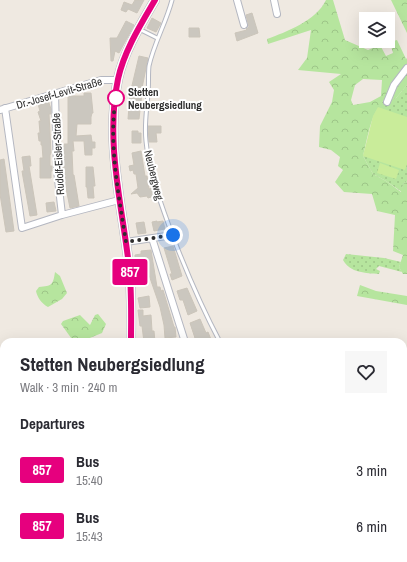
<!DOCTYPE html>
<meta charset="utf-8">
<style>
:root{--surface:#fff;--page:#f7f7f7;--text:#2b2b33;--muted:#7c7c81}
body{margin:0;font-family:"Archivo Narrow",sans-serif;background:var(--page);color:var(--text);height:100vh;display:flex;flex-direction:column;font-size:15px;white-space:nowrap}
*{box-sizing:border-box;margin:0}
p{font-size:13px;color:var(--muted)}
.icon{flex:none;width:22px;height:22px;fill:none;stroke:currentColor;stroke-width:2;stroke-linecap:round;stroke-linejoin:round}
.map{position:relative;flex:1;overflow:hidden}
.side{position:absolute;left:0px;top:338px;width:407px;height:224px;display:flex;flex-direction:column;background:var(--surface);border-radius:12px 12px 0 0;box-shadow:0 4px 16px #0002}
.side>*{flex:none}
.badge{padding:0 8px;border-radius:3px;font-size:14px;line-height:26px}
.buttons{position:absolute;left:359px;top:12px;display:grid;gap:8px}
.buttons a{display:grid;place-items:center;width:36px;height:36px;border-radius:0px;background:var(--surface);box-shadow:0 4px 16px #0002;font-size:20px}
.you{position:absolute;width:20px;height:20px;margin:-10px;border:3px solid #fff;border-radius:50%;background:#1a73e8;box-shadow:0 0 0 6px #1a73e833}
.map>.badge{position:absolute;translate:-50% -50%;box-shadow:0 0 0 2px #fff}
h2{padding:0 20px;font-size:15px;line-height:36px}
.round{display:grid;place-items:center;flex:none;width:42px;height:42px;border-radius:0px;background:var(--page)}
.head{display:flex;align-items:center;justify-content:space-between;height:68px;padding:0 20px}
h1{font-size:19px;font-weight:800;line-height:30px}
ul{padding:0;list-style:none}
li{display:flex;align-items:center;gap:12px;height:56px;padding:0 20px}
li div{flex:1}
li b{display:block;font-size:15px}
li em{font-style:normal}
li .badge{min-width:44px;font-weight:700;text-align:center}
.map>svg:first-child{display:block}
</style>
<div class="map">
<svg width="407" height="562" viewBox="0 0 407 562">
<defs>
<pattern id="green-dots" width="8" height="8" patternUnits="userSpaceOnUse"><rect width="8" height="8" fill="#b6e59e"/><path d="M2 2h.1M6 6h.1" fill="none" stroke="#9dc588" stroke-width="1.8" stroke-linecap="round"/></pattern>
<pattern id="forest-crowns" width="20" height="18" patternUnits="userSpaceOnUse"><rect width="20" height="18" fill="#b6e59e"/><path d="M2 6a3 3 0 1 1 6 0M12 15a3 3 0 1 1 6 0" fill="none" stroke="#9dc588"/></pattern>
</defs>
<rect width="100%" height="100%" fill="#efe9e1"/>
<path fill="url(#green-dots)" d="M407,85v96l-4,3 -1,8 -16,-11 -13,-7 -10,-18 15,-50 6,-6 12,-2z
M346,254l38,4 17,4 -2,5 3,5 -23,-6 -3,3 4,2 -1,3c-13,-1 -29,-1 -36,-14z"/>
<path fill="url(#forest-crowns)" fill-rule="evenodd" d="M326,0h7l12,40 23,10 12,-5 6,11 7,-3 -3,-11 7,-2 9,19 1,-1v27l-11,13 -12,2c-14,15 -16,37 -21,56l10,18 13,7 15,11 2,-8 4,-3v93h-4l-4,-7 4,-12 -10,-4 2,-36 -18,-4 -5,-17 -28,-2 -9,-10 8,-12 -5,-4 2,-9 -9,-7 -12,-3 1,-21 12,-24 2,-12 -5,-8 12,-8 -43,-4 9,-12 4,-28 -43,14 -1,-5c19,-7 49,-18 59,-39zM363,79l19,1 -1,16 -11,6 -17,3 -2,-5 4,-15z
M391,0h16v33z
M55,272l5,4 7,17 -5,6 -14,8c-6,-3 -11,-10 -12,-16l3,-4c13,-1 14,-2 16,-15z
M360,285l16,6 31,5v9l-50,-9z
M98,314l8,10 -4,9 -22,9h-6l-13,-18 2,-3 17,-6 10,10 5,-10z
M403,528h4v34h-113l-2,-4h111z"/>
<path fill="#c9ec9a" d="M378,107l29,10v47l-2,6 -42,-14 10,-40z
M380,163l19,7 -3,9 -19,-6z"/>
<path fill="#cbc7bf" stroke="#cbc5ba" d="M135,0h9l-7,13 -9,-4 -2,3 -5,-2 3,-8 8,3z
M252,13l6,20 -21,8 -2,-8 12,-3 -1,-1 3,-2 -3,-12z
M152,18l9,5 -5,9 -9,-4z
M126,21l8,4 -15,28 -4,-2 -2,10h-2l-1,-23h7z
M189,28h10l1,9h-11z
M139,56l9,2 -7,35h1l-3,26h-11l2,-25z
M84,93h7l2,20h-1l-1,4v7h-14l-1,12 15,-1 1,7h3v6h-3v7h-7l-1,-14h-11l1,10h-2l1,24h1l5,31 -9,2 -7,-35 -1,-26h2v-3h4v-48h16z
M48,100l3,9v5h-2l2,39 -1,2v11h2v5h-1v7h-11v-20h3l-1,-13h-1v-4h-2l-1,-8h2l-1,-12h2l-3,-9 2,-1 -2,-7z
M148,126h13v7h-5l1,9h-8z
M132,131h6v2h3v10h-9z
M141,151l4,25h2l2,13 4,-1 1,8 -6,2 -1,-2 -7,1 -3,-4 -6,1 7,-6 -2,-14h-2l-1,-4 -3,1 -1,-5 5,-1 -2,-12z
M30,156l1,10h-2l8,49 -7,1 -7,-39 -1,-6h2l-2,-14z
M4,159l10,72 -8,1 -6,-38v-34z
M86,167h7l2,19h-2l1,12h-6l-1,-11h-1z
M54,202l2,9 -9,1 -1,-9z
M157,221v1l6,-1 2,8 -11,2 -2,-9z
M144,222l2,11 -8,1 -2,-11z
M173,246l9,30 -10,4 -2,-6h2l-8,-26z
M151,250l6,37h3l1,4 2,-1 11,37h1l1,10 -11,1 -1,-13 -4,-18 -11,-32 -4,1 -2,-16h-8v-5l6,-1v-3z
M187,288l10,23 -9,4 -5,-15h-3l-3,-9z
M149,296l1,11 -10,1 -2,-10z
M138,310h5v6l8,-1 1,16h2l1,11h-11l-2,-16h-2z
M200,319l6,14 2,-1 4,10h-23v-2l6,-2 -5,-15z"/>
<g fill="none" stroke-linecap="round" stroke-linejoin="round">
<defs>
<path id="service" d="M172,0c-6,23 -18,43 -23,66 -1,9 0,18 -1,27 -1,16 -4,31 -2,48 3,33 16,65 27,96 14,36 29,71 47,105
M139,29l18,9"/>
<path id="minor" d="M237,0l7,25
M274,0l3,14
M55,93l2,77 5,45
M387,102l7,-17 13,-17
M5,108l17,120 40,-13 57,-15
M0,110l101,-30h17
M152,238l33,104
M126,242l47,-7"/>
<path id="tertiary" d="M131,342c0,-25 1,-51 -2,-76 -7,-61 -24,-125 -11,-187 6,-28 23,-55 37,-79
M118,562l1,-4"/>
</defs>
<use href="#service" stroke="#b4b7c1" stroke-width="5"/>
<use href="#minor" stroke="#b4b7c1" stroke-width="8"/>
<use href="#tertiary" stroke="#b4b7c1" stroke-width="10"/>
<use href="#service" stroke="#fff" stroke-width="3"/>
<use href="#minor" stroke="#fff" stroke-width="6"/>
<use href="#tertiary" stroke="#fff" stroke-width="8"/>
</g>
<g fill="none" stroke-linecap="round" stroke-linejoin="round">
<defs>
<path id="line" d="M131,342c0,-25 1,-51 -2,-76 -7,-61 -24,-125 -11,-187 6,-28 23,-55 37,-79"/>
</defs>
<use href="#line" stroke="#fff" stroke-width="9"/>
<use href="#line" stroke="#e6007e" stroke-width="6"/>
<path stroke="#2e2e2e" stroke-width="4" stroke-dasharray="0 7.2" d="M116,98c-8,44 3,99 10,144l47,-7"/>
</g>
<circle fill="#fff" stroke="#e6007e" stroke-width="2" cx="116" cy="98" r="8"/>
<g text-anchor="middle" stroke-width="4" stroke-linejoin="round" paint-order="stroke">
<g font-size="11" font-weight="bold" fill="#2e2e2e" stroke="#fff" text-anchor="start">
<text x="128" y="96">Stetten<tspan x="128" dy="13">Neubergsiedlung</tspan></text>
</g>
<g font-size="11" fill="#2e2e2e" stroke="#fff">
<text transform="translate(59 93) rotate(-16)" y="4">Dr.-Josef-Levit-Straße</text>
<text transform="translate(58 154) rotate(-93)" y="4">Rudolf-Eisler-Straße</text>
<text transform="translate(154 175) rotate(76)" y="4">Neubergweg</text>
</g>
</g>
</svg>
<div class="buttons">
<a><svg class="icon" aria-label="layers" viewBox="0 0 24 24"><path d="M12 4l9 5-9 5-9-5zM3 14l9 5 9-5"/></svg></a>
</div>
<div class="you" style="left:173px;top:235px"></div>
<b class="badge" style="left:130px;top:272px;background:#e6007e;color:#fff">857</b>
<section class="side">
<div class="head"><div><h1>Stetten Neubergsiedlung</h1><p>Walk · 3 min · 240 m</p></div><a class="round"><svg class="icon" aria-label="heart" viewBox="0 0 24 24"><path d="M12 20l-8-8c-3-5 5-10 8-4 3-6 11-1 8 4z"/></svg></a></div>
<h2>Departures</h2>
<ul>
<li><span class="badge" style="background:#e6007e;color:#fff">857</span><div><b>Bus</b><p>15:40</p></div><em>3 min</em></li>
<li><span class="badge" style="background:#e6007e;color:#fff">857</span><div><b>Bus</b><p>15:43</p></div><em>6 min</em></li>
</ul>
</section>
</div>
